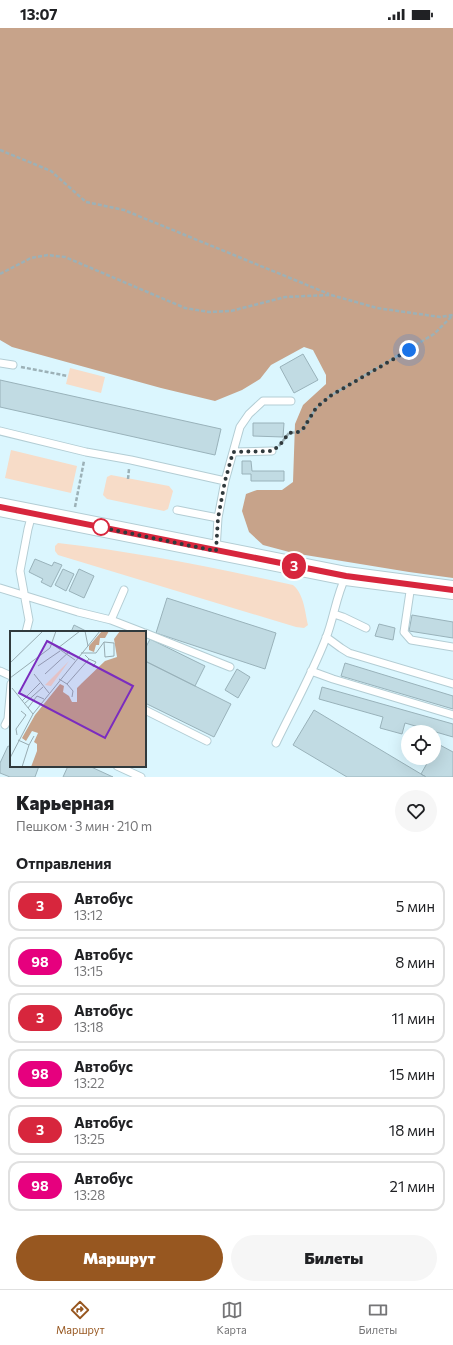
<!DOCTYPE html>
<html lang="ru">
<meta charset="utf-8">
<style>
:root{--surface:#fff;--page:#f6f6f6;--text:#202124;--muted:#757577;--line:#e0e0e0;--accent:#975720}
body{margin:0;font-family:Commissioner,sans-serif;background:var(--page);color:var(--text);height:100vh;display:flex;flex-direction:column;font-size:15px;white-space:nowrap}
*{box-sizing:border-box;margin:0}
p{font-size:13px;color:var(--muted)}
.icon{flex:none;width:22px;height:22px;fill:none;stroke:currentColor;stroke-width:2;stroke-linecap:round;stroke-linejoin:round}
.map{position:relative;height:749px;overflow:hidden}
.sheet{display:flex;flex-direction:column;background:var(--surface);flex:1}
.sheet>*{flex:none}
.badge{padding:0 8px;border-radius:13px;font-size:14px;line-height:26px}
.fabs{position:absolute;left:401px;top:697px;display:grid;gap:8px}
.fabs a{display:grid;place-items:center;width:40px;height:40px;border-radius:50%;background:var(--surface);box-shadow:0 4px 16px #0002;font-size:20px}
.you{position:absolute;width:20px;height:20px;margin:-10px;border:3px solid #fff;border-radius:50%;background:#1a73e8;box-shadow:0 0 0 6px #1a73e833}
.map>.badge{position:absolute;translate:-50% -50%;box-shadow:0 0 0 2px #fff}
h2{padding:0 16px;font-size:15px;line-height:36px}
.round{display:grid;place-items:center;flex:none;width:42px;height:42px;border-radius:21px;background:var(--page)}
.overview{display:flex;align-items:center;justify-content:space-between;height:68px;padding:0 16px}
h1{font-size:19px;font-weight:800;line-height:30px}
.button{display:flex;gap:8px;margin-top:auto;padding:8px 16px}
.button a{flex:1;height:46px;border-radius:24px;background:var(--accent);color:#fff;font-size:16px;font-weight:800;line-height:46px;text-align:center}
.button a+a{background:var(--page);color:var(--text)}
ul{padding:0;list-style:none}
li{display:flex;align-items:center;gap:12px;height:50px;margin:0 8px 6px;padding:0 8px;border:2px solid var(--line);border-radius:12px}
li div{flex:1}
li b{display:block;font-size:15px}
li em{font-style:normal}
li .badge{min-width:44px;font-weight:700;text-align:center}
.status{display:flex;justify-content:space-between;align-items:center;height:28px;padding:0 20px;background:var(--surface);direction:ltr}
.status svg{height:11px;fill:currentColor}
.tabs{display:flex;justify-content:space-around;align-items:center;height:56px;border-top:1px solid var(--line);background:var(--surface);font-size:11px;color:var(--muted)}
.tabs a{display:grid;justify-items:center;gap:2px}
.tabs .selected{color:var(--accent)}
.map>svg:first-child{display:block}
</style>
<div class="status"><b>13:07</b><svg viewBox="0 0 49 12"><path d="M0 12V9h3v3zM5 12V6h3v6zM10 12V3h3v9zM15 12V0h3v12zM26 1h20v11H26zM47 4h2v5h-2z"/></svg></div>
<div class="map">
<svg width="453" height="749" viewBox="0 0 453 749">
<rect width="100%" height="100%" fill="#dbf6fe"/>
<path fill="#f7dcc8" d="M70,340l35,9 -4,16 -35,-9z
M11,422l66,16 -6,27 -66,-15z
M111,447l58,11 4,5 -5,18 -4,2 -57,-12 -4,-4 4,-18z
M58,515c79,9 158,25 235,42 11,9 12,27 15,40l-4,3 -8,-1 -238,-72 -3,-4v-5z"/>
<path fill="#c7a38a" d="M0,0h453v550l-44,-6 -116,-19 -30,-8 -14,-13 -7,-21 4,-17 11,-4h25l11,-8 2,-58 8,-19 23,-21v-9l-13,-25 -9,-3 -33,18 -11,14 -18,11 -27,11 -54,-13 -149,-41 -12,-7z"/>
<path fill="#c1dbe3" stroke="#99b2ba" d="M303,326l15,26 -24,13 -14,-26z
M0,352l221,49 -6,26 -215,-48z
M253,395h31l-1,14 -30,-1z
M242,433h9l1,10h32v10h-33v-7h-9z
M35,531l17,7 2,-4 8,3 -11,22 -10,-5 2,-3 -14,-7z
M63,541l11,5 -8,17 -11,-6z
M79,541l15,7 -10,22 -15,-7z
M167,570l109,35 -11,36 -109,-36z
M412,587l41,7v16l-44,-7z
M379,596l16,4 -2,12 -18,-4z
M74,597l14,7h-17z
M150,611l55,27 -10,20 -50,-25v-12z
M145,633l86,43 -17,33 -69,-34z
M345,635l108,33v13l-112,-33z
M237,641l13,8 -12,21 -13,-8z
M322,659l131,37v13l-48,-14 -3,11 -22,-6 3,-11 -64,-18z
M314,682l107,64 5,3h-79l-54,-32z
M438,716l15,8v25h-27l-5,-3 9,-16h4v-7z
M8,718l3,1v19h28l-4,11h-25l-10,-4v-10z
M68,738h21l24,11h-50z"/>
<g fill="none" stroke-linecap="round" stroke-linejoin="round">
<defs>
<path id="service" d="M0,335l13,2
M0,403l86,21 45,8 94,21 -7,37 -2,32
M233,424l39,-1
M225,453l15,-54 9,-13 14,-13h28
M177,482l41,8
M411,557l-7,47 7,8 42,7
M0,560l78,24 33,8 31,12
M334,586l9,3 23,11
M111,592l13,-30
M26,604l3,-12 -9,-49 8,-42 4,-15
M145,605l85,34
M326,609l15,11 8,5 104,31
M0,643l11,5
M311,643l22,8 120,36
M145,682l62,31
M5,697l3,-6 3,-35
M276,715c17,-35 36,-69 50,-105 8,-20 10,-42 20,-62
M117,738l24,11"/>
<path id="tertiary" d="M0,479l346,69 107,14"/>
</defs>
<use href="#service" stroke="#b3cdd4" stroke-width="9"/>
<use href="#tertiary" stroke="#b3cdd4" stroke-width="20"/>
<path stroke="#9cb1b7" stroke-width="2.5" stroke-dasharray="4 2" stroke-linecap="butt" d="M0,122l51,21 35,31 38,8 205,84
M0,246l31,-16 17,-3 17,2 120,51 24,4 22,-1 54,-14 46,-2 46,13 63,9 13,-2
M21,339l47,9
M279,418l10,-13 10,-1 4,-3 13,-21 14,-12 104,-62 18,-18
M128,451l1,-10
M75,479l9,-46"/>
<use href="#service" stroke="#fff" stroke-width="7"/>
<use href="#tertiary" stroke="#fff" stroke-width="18"/>
</g>
<g fill="none" stroke-linecap="round" stroke-linejoin="round">
<defs>
<path id="line" d="M0,479l346,69 107,14"/>
</defs>
<use href="#line" stroke="#fff" stroke-width="9"/>
<use href="#line" stroke="#d7263d" stroke-width="6"/>
<path stroke="#303a3d" stroke-width="4" stroke-dasharray="0 7.2" d="M101,499h-2l117,24 2,-33 7,-37 8,-29 39,-1 8,-6 9,-12 10,-1 4,-3 13,-21 14,-12 79,-46"/>
</g>
<circle fill="#fff" stroke="#d7263d" stroke-width="2" cx="101" cy="499" r="8"/>
<g transform="translate(10 603)">
<rect width="136" height="136" fill="#dbf6fe"/>
<path d="M59,30l-18,25 -6,-1z" fill="#f7dcc8"/>
<path d="M92,0h7l-4,7h-5l-1,7h-3l-2,7 -5,-2v-4zM110,0h26v136h-115l6,-16v-7l-3,-2 4,-9 -6,-2 -6,10 -4,-3 13,-23 25,-31 4,2 -1,6 6,4 3,6h5v-14l5,-5 23,-22 12,-4 -3,-18z" fill="#c7a38a"/>
<path fill="none" stroke="#97abb1" stroke-width="1" d="M75,0l3,15M42,13l23,16M48,17l22,-17M71,22h15l8,-11 1,15 9,-1v-13l-10,-1M79,28l7,3 -3,5M0,32l33,-32M28,35l22,-15M24,43l15,19M35,43l25,-23M0,47l40,-30 6,-17M49,48l8,5 22,-25 -4,-4M57,53l6,7 -1,6M2,57l21,26M12,70l18,-18M14,73l19,-17M18,77l9,-12 7,3M7,104l-1,-6 10,-14 -5,-4M8,109l11,5 5,-9M0,127l23,-44 67,-83M12,136l7,-22"/>
<path fill="#7b2cbf" fill-opacity="0.15" stroke="#7b2cbf" stroke-width="2" d="M37,10l86,45 -28,52 -86,-45z"/>
<rect width="136" height="136" fill="none" stroke="#303a3d" stroke-width="2"/>
</g>
</svg>
<div class="fabs">
<a><svg class="icon" aria-label="locate" viewBox="0 0 24 24"><circle cx="12" cy="12" r="6"/><path d="M12 2v4M12 18v4M2 12h4M18 12h4"/></svg></a>
</div>
<div class="you" style="left:409px;top:322px"></div>
<b class="badge" style="left:294px;top:538px;background:#d7263d;color:#fff">3</b>
</div>
<section class="sheet">
<div class="overview"><div><h1>Карьерная</h1><p>Пешком · 3 мин · 210 m</p></div><a class="round"><svg class="icon" aria-label="heart" viewBox="0 0 24 24"><path d="M12 20l-8-8c-3-5 5-10 8-4 3-6 11-1 8 4z"/></svg></a></div>
<h2>Отправления</h2>
<ul>
<li><span class="badge" style="background:#d7263d;color:#fff">3</span><div><b>Автобус</b><p>13:12</p></div><em>5 мин</em></li>
<li><span class="badge" style="background:#e6007e;color:#fff">98</span><div><b>Автобус</b><p>13:15</p></div><em>8 мин</em></li>
<li><span class="badge" style="background:#d7263d;color:#fff">3</span><div><b>Автобус</b><p>13:18</p></div><em>11 мин</em></li>
<li><span class="badge" style="background:#e6007e;color:#fff">98</span><div><b>Автобус</b><p>13:22</p></div><em>15 мин</em></li>
<li><span class="badge" style="background:#d7263d;color:#fff">3</span><div><b>Автобус</b><p>13:25</p></div><em>18 мин</em></li>
<li><span class="badge" style="background:#e6007e;color:#fff">98</span><div><b>Автобус</b><p>13:28</p></div><em>21 мин</em></li>
</ul>
<div class="button"><a>Маршрут</a><a>Билеты</a></div>
</section>
<nav class="tabs">
<a class="selected"><svg class="icon" aria-label="directions" viewBox="0 0 24 24"><path d="M12 3l9 9-9 9-9-9zM9 14v-3h6M13 9l2 2-2 2"/></svg>Маршрут</a>
<a><svg class="icon" aria-label="map" viewBox="0 0 24 24"><path d="M3 6l6-2 6 2 6-2v14l-6 2-6-2-6 2zM9 4v14M15 6v14"/></svg>Карта</a>
<a><svg class="icon" aria-label="tickets" viewBox="0 0 24 24"><path d="M3 7h18v10H3zM15 7v10"/></svg>Билеты</a>
</nav>
